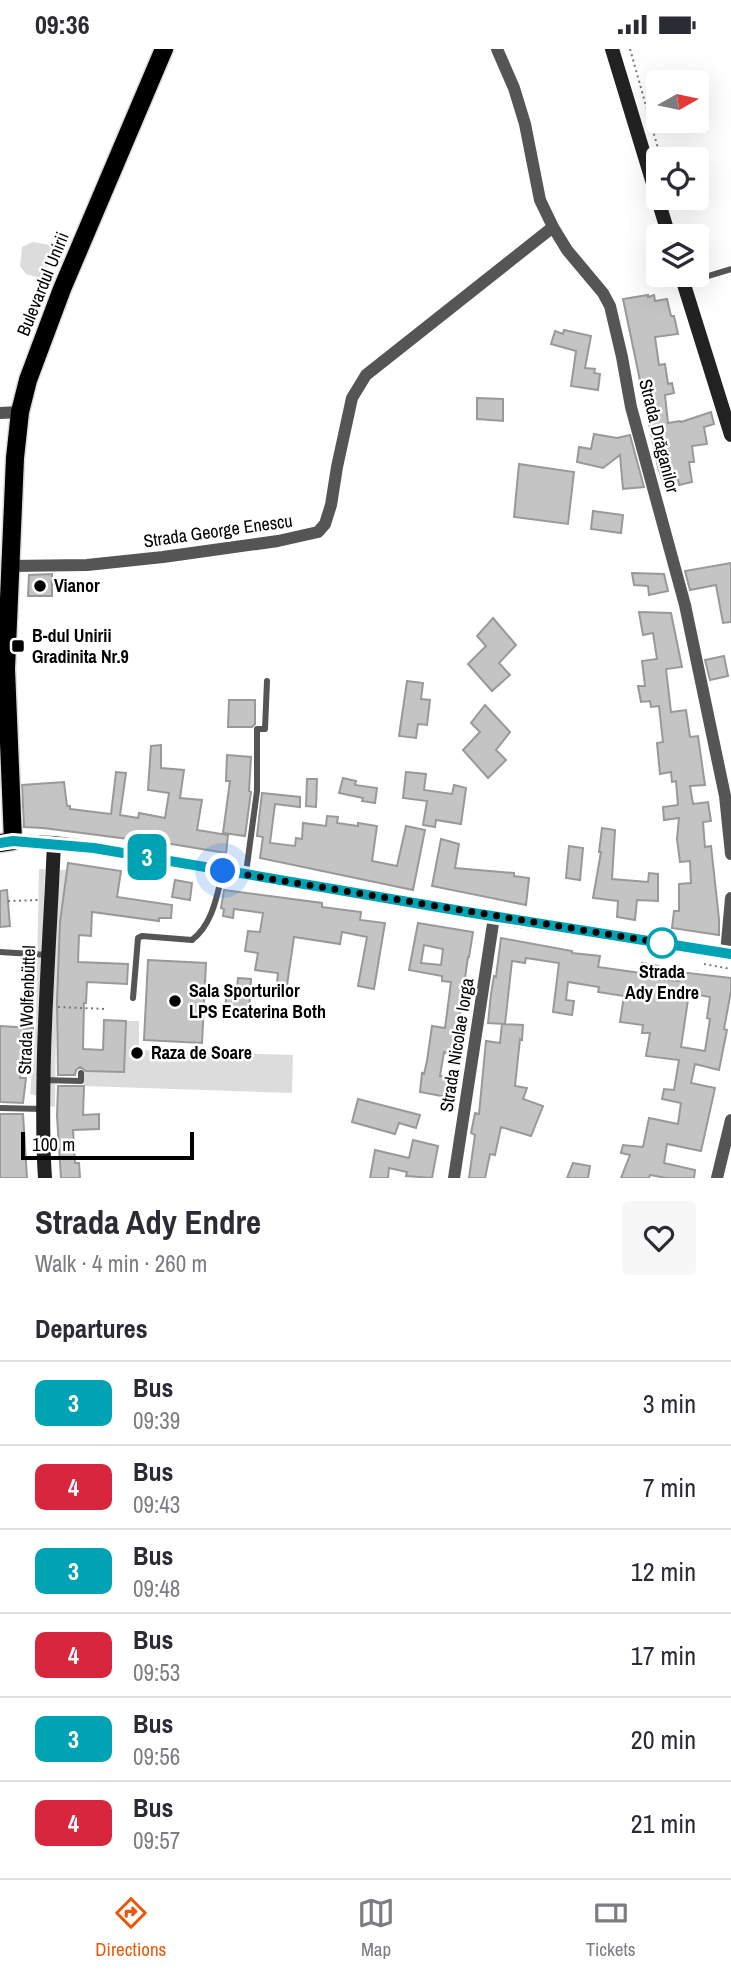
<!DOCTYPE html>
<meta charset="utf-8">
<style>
:root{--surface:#fff;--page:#f7f7f7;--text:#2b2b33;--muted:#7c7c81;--line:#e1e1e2;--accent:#ea580c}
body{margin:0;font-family:"Archivo Narrow",sans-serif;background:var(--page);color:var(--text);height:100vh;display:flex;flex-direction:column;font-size:26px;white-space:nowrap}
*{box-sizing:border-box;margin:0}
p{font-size:23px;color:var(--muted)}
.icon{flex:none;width:38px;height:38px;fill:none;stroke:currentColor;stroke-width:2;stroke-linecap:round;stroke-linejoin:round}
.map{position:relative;height:1129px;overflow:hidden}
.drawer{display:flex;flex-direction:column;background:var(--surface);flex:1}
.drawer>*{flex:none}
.badge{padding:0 14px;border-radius:10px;font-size:24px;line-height:46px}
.needle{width:46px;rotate:81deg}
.buttons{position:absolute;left:646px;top:21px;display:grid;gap:14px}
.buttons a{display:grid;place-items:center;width:63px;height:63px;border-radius:7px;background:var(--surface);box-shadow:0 7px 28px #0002;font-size:35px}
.scale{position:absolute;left:21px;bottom:18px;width:173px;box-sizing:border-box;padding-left:7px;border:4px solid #000;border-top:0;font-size:19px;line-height:24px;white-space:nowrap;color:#000;-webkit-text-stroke:5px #fff;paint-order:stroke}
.you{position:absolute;width:35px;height:35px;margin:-18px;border:5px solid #fff;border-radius:50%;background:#1a73e8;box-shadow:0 0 0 10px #1a73e833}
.map>.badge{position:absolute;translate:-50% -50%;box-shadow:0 0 0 4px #fff}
h2{padding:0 35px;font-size:26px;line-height:63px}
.round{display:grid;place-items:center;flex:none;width:74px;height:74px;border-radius:7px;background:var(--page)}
.headline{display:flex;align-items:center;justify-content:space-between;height:119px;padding:0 35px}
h1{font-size:33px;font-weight:800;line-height:52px}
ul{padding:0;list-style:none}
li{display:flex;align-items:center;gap:21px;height:84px;padding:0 35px;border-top:2px solid var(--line)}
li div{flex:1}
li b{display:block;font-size:26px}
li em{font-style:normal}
li .badge{min-width:77px;font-weight:700;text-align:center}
.status{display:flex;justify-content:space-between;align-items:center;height:49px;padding:0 35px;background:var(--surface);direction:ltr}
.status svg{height:19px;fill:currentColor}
.tab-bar{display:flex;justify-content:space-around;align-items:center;height:98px;border-top:2px solid var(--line);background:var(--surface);font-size:19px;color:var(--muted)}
.tab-bar a{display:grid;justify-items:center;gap:4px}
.tab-bar .selected{color:var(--accent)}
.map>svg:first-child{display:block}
</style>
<div class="status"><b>09:36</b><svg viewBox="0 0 49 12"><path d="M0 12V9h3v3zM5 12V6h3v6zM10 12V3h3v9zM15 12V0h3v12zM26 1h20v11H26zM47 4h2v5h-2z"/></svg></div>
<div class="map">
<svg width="731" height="1129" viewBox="0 0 731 1129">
<rect width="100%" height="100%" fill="#fff"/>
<path fill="#dcdcdc" d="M33,193l23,4 -13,33 -17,-5 -6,-8 2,-19z
M39,820h6l-7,227 -8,-2 6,-71z
M60,821h6c-10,79 -10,158 -11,237l-6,-1 7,-184z
M126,972h13v29l154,5 -1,38 -208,-7v-15l40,1z"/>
<path fill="#c4c4c4" stroke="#999" stroke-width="2" fill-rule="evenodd" d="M648,246v2l6,-2 1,6 12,-2 4,17h3l4,18 -23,3 4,28 6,-1 3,20 4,-1 2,10 -9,2 3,28 12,-2 1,1 30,-10 3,12 -10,3 3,17 -15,2 2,16h-5l3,20 -13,3 -1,-6 -15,3 -5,-15 -35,-168z
M564,281l27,6 -6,32 10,1 -1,4 6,1 -2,16 -27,-4 5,-35 -25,-7 4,-13 8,3z
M477,349l26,1v22l-26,-2z
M594,385l23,4 13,-3 14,52 -21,2 -3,-34 -17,13 -26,-6 2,-15 12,2z
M519,415l55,8 -6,52 -54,-7z
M593,462l30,4 -2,18 -30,-4z
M731,514v59l-8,1 -7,-38 -26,5 -5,-19z
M632,524l32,1 4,17 -19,4 -1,-9 -14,-1z
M52,525v22h-24l1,-21z
M639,563l32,1 11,54 -16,2 5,43 15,-2 4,27 8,-1 7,49 -15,1 3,18 15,-2 3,19 -8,1 2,25 6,-1 8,73v16l-47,-7 2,-17h5v-27l12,-1 -1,-22 -10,1 -3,-23 2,-21 -15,2 -1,-13 15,-2 -2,-24 -4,1 -1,-10 -11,2 -3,-31 6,-1 -4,-36 -8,1 -1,-6 -9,1 -3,-16h7l-3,-25 15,-2 -4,-26 -10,2z
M493,569l23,27 -17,18 11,12 -18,16 -24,-27 18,-18 -9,-10z
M724,607l4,20 -18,4 -5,-20z
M407,632l16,2 -2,16 9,1 -3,25 -9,-1 -2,14 -17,-2z
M229,651h26v24l-3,3h-24z
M485,656l25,27 -14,18 10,10 -18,18 -25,-28 17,-18 -9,-9z
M161,696v23l23,2 -4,28 22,2 -5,30 31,5 -2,18 -97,-16v2l-86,-11 -19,-1 -2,-42 42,-3 3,24h3v3l41,5 5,-42 10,1 -6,42 18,3 1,-5 26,5 4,-25 -21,-3 3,-44z
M227,706l24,2 -2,34 2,1 -6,44 -22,-3 7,-52h-4z
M406,723l20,2 -2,16 28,4 2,-9 12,3 -5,36 -25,-4 -1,7 -12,-2 4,-24 -24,-3z
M343,729l13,3 -1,4 22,3 -2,15 -13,-2 1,-3 -24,-5z
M307,730h10l-1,28 -10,-1z
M262,744l38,4v10l-25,-3 -5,39 25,3 1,-8 6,1 1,-16 23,3 1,-10 11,1 -1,6 21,3v-3l19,3 -5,35 25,5 9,-40 19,4 -12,60 -153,-32 3,-21 -6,-1z
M602,779l13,2 -3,49 36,3 1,-9 9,1v27l-21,-1 -2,20 -18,-3 1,-16 -25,-3 8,-46h-2z
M441,790l18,5 -4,24 59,5v3l15,2 -3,27 -94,-19z
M569,797l14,2 -3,32 -14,-2z
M68,814l53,8 -4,26 55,8 -1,13h-12v3l-67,-9 -1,24 -12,-1 -1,27 50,2 -1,20 -40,-2 -1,21h-2l-1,46 20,1 1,-30 22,1 -2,51 -38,-1 -6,-4 -4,3 -1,5h-17l-1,-73 3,-80z
M175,831l17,3 -2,17 -18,-3z
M7,841l3,36 -10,1v-36z
M224,841l98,13v4l39,5 -1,8 25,3 -11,66 -16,-3 9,-49 -25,-5 -2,12 -46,-7 -8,55 -10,-1 2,-18 -23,-3 3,-17 -13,-2 3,-20 12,1 3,-19 -29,-4 -1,9 -10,-2 1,-7 -3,-1z
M418,874l55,9 -4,25h-1l-9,64 -8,33 -7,-2 -4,24 10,1 -3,20 -27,-5 2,-19 2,1 3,-13 5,-35 13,2 6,-46 -9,-1v-5l-33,-6zM424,896l19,4 -2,16 -20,-2z
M501,889l71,13v2l28,3 -2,11 43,6 1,-10 17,3 -2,13 22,2 1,-9 51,6v13l-7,38 3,1 -8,40 -24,-6 -4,19 24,5 -14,63 -34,-7 -3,19 31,7 -1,8h-28l-16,-3 -1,3h-28l9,-23 -9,-2 2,-8 20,2 6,-29 29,6 3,-21 -19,-4 2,-10 10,1 5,-30 -33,-4 4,-23h-8l1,-8 -23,-3 4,-26 -26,-4 1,-5 -31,-5 -2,18 8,1 -2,14 -19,-3 6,-49 -33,-5 -1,5 -13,-2 -7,63 -17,-1 3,-29 3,-18 2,1zM689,944l21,4 -3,21 3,1 -5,32 -24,-4z
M148,911l58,3 -4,80 -58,-3z
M238,929l13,1 -2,34 -24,-1 2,-24h10z
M502,975l21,1 -1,15 -2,-1 -5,47 12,2 -4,11 20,7 -12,30 -30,-9 -6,28 -5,-1 -5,24h-16l6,-43 -4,-2 4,-20 4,1 7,-73 14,2z
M0,977l33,2v15h-10l-3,35h6l-3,25 -23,-1z
M58,1037h26l-1,29 16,-1v15l-26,1 2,33h4l1,15h-19l-4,-62z
M358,1050l62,16 -4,13 -17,-5 -4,11 -43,-12z
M0,1065h23l4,64h-27z
M413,1091l25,6 -6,32 -26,-2 1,-4 -18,-4 -1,10h-18l5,-28 34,8z
M573,1114l17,3 -2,12h-21z"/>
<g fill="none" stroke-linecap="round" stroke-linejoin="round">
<defs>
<path id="primary" d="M0,794l13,-2 -7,-172 9,-211 5,-46 8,-32 34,-91 102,-240"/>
</defs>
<use href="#primary" stroke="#dbdbdb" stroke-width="21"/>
<path stroke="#777" stroke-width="2" stroke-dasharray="2 3.5" stroke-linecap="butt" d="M630,0l31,110
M8,852l31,-1
M704,915l27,5
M58,958l48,2"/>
<path stroke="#555" stroke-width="6" d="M685,234l46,-14
M246,824l11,-82v-62h8l2,-48
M0,903l48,3
M133,949l5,-60 4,-2 50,4c21,-16 25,-45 31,-69
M43,1031l38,1v-8
M0,1059l43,1"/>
<path stroke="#555" stroke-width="12" d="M497,0l17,39 11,36 15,76 13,27 14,23 36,43 7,13 12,51 9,50 54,198 40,191 6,58
M0,364l20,-1
M10,517l77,-1 76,-8 115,-16 40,-9 7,-8 6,-19 6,-38 15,-69 14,-23 187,-148
M726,904l5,-55
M454,1129l40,-261
M717,1129l14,-58"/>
<path stroke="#222" stroke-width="14" d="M612,0l57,187
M681,226l50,160
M13,792l41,2 40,5 400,69 237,37
M45,1129c-3,-41 -2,-83 -1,-124 2,-70 7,-141 10,-211"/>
<use href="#primary" stroke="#000" stroke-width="18"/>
</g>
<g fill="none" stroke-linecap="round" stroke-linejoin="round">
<defs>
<path id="line" d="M0,794l13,-2 81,7 373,64 264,42"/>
</defs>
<use href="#line" stroke="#fff" stroke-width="16"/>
<use href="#line" stroke="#00a3b4" stroke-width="10"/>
<path stroke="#000" stroke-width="7" stroke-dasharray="0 12.6" d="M223,822l439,72"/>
</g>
<g fill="#000" stroke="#fff" stroke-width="2.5">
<circle cx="40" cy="537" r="7"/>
<rect x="11" y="590" width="14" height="14" rx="3.5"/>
<circle cx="175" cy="952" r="7"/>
<circle cx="137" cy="1004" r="7"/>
</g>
<circle fill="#fff" stroke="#00a3b4" stroke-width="3.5" cx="662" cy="894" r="14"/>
<g text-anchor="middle" stroke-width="5" stroke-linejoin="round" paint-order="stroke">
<g font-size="18" fill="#000" stroke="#fff">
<text transform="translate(43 235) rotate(-68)" y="6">Bulevardul Unirii</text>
<text transform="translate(659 387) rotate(76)" y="6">Strada Drăganilor</text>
<text transform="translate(218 482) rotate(-8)" y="6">Strada George Enescu</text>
<text transform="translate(27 961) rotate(-88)" y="6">Strada Wolfenbüttel</text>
<text transform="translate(457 996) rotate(-81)" y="6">Strada Nicolae Iorga</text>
</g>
<g font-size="18" font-weight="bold" fill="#000" stroke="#fff" text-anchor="start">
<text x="54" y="543">Vianor</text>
<text x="32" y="593">B-dul Unirii<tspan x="32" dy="21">Gradinita Nr.9</tspan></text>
<text x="189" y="948">Sala Sporturilor<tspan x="189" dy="21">LPS Ecaterina Both</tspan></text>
<text x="151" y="1010">Raza de Soare</text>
</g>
<g font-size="18" font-weight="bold" fill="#000" stroke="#fff">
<text x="662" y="929">Strada<tspan x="662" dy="21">Ady Endre</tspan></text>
</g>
</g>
</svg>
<div class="buttons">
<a><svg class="needle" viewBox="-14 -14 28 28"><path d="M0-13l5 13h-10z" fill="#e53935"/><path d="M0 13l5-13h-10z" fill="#7c7c81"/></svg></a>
<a><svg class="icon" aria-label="locate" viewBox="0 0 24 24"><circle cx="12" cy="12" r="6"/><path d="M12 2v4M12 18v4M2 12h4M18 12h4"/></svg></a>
<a><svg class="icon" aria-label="layers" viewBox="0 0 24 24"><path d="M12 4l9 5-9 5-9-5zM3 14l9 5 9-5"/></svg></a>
</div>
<div class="scale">100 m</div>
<div class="you" style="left:223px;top:822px"></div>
<b class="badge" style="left:147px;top:808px;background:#00a3b4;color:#fff">3</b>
</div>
<section class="drawer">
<div class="headline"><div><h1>Strada Ady Endre</h1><p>Walk · 4 min · 260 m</p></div><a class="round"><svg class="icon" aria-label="heart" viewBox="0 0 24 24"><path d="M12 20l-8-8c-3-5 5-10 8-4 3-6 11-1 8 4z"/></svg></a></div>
<h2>Departures</h2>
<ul>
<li><span class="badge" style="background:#00a3b4;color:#fff">3</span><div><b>Bus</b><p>09:39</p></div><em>3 min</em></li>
<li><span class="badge" style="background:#d7263d;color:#fff">4</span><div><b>Bus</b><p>09:43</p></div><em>7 min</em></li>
<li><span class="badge" style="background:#00a3b4;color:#fff">3</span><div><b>Bus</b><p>09:48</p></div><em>12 min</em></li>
<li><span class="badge" style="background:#d7263d;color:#fff">4</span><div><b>Bus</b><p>09:53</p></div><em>17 min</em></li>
<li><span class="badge" style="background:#00a3b4;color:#fff">3</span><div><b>Bus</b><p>09:56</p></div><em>20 min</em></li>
<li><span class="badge" style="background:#d7263d;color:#fff">4</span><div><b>Bus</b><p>09:57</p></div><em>21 min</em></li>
</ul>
</section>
<nav class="tab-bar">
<a class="selected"><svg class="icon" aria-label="directions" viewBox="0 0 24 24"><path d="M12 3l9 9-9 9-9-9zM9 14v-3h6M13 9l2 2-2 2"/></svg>Directions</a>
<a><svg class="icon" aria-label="map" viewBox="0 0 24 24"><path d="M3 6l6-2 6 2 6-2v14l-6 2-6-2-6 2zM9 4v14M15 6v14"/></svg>Map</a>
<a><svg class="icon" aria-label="tickets" viewBox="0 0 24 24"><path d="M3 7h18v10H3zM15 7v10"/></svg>Tickets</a>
</nav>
